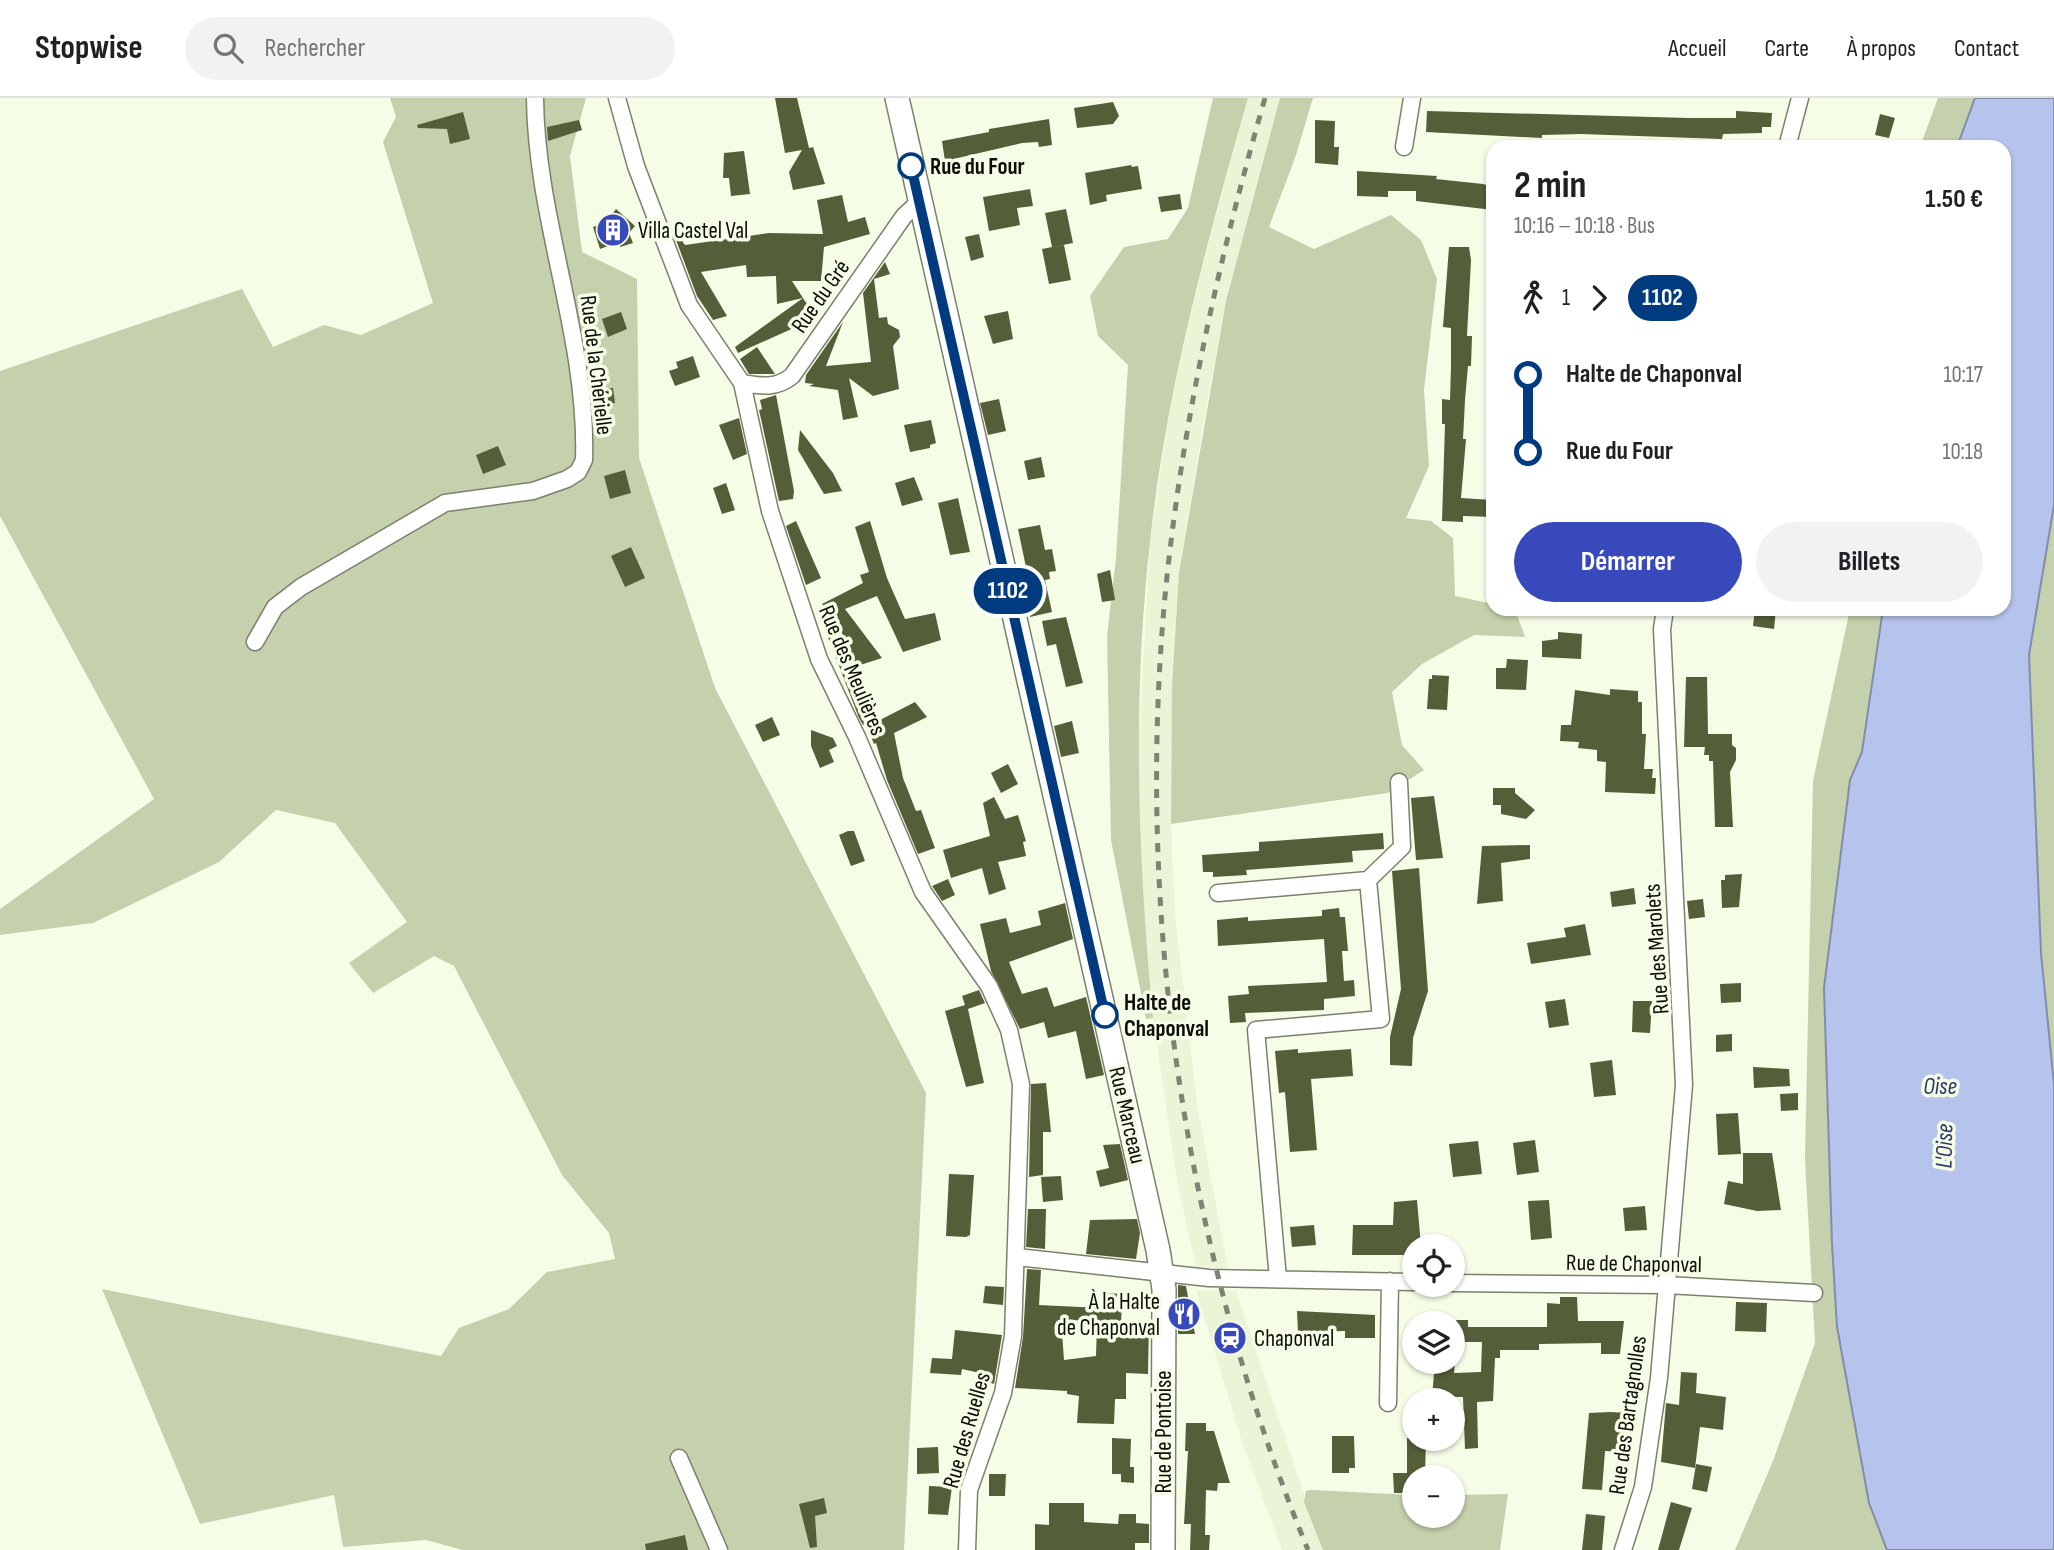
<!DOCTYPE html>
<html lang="fr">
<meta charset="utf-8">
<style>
:root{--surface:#fff;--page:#f2f2f2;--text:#202124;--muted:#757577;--line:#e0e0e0;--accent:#3849bb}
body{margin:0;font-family:"Sofia Sans Condensed",sans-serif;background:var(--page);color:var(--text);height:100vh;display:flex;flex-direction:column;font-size:26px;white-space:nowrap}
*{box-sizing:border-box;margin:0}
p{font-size:23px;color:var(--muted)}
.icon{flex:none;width:38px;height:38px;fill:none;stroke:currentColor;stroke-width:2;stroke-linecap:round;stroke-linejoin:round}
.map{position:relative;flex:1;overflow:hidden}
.panel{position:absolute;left:1486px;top:42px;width:525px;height:476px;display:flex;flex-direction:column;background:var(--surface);border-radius:21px;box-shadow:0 2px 5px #0004}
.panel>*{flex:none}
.badge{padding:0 14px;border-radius:23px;font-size:24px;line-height:46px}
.fabs{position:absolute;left:1402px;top:1136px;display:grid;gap:14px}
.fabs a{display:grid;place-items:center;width:63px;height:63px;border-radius:50%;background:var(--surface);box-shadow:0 2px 5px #0004;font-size:35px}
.map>.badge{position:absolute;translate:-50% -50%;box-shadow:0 0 0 4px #fff}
.legs{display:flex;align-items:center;gap:10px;height:77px;padding:0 28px;font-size:23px}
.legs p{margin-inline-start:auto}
.headline{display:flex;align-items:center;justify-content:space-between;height:119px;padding:0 28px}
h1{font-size:38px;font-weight:700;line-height:52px}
.primary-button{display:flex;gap:14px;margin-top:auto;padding:14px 28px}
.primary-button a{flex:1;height:80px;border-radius:42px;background:var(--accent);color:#fff;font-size:28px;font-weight:700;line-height:80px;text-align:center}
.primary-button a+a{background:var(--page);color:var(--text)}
ul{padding:0 28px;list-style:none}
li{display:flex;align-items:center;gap:24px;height:77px;font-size:26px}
li i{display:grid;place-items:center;width:10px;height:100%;margin:0 9px;background:currentColor}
li i::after{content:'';width:18px;height:18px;margin:-9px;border:5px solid;border-radius:50%;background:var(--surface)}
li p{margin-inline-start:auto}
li:first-child i{background:linear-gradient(#0000 50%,currentColor 0)}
li:last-child i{background:linear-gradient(currentColor 50%,#0000 0)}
header{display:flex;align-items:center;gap:42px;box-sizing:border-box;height:98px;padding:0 35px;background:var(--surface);border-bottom:2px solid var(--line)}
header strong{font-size:33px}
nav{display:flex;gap:38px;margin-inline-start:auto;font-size:24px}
.search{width:490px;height:63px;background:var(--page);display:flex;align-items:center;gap:18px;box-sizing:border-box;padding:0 24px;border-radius:38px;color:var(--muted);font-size:26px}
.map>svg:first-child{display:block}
</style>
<header>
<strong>Stopwise</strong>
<div class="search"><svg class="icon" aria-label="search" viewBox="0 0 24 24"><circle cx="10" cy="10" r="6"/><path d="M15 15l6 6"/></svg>Rechercher</div>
<nav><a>Accueil</a><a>Carte</a><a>À propos</a><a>Contact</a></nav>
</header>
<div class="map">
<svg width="2054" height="1452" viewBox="0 0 2054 1452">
<rect width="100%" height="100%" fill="#f6fde6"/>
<path fill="#ebf4d6" d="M1248,0h32l-54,203 -23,124 -24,148 -7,113 -1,138 4,93 22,187 31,164 -32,-1 -19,-86 -24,-163 -12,-133 -4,-114 13,-229 17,-115 24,-125z
M1196,1192l40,1 87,259h-41l-40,-108z"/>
<path fill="#c5d0ac" d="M390,0h196l-16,58 12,96 55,27 2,179 76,230 211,405 -22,457h-441l-37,-10 -83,7 -9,-52 -134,29 -98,-235 339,67 18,-28 50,-19 38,-37 68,-13 -6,-26 -47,-58 -108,-209 -20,-10 -61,37 -24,-30 58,-41 -72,-99 -59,-13 -57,52 -126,61 -93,12v-26l154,-110 -154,-283v-145l242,-82 31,58 51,-22 37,10 72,-32 -50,-161 13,-25z
M1213,0h35c-42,146 -82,293 -98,444 -18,160 -12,317 3,476l-7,1 -35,-179 -4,-204 9,-78 12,-193 -30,-29 -8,-40 34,-49 44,-8 20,-31z
M1280,0h33l-18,60 -26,69 45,22 77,-34 30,25 16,39 -13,111 5,76 -23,52 25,3 22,17 2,58 38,8v5h22l10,28 -51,-2 -52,29 -30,28 10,53 22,25 -36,23 -217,31 1,-138 7,-113 47,-272z
M1938,0h38l-18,49h-38z
M2054,407v579l-13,-131 -12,-298z
M1850,511h34l4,941h-153l38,-89 42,-118 -10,-184 8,-378z
M1311,1392l103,5v21h38l1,-21 55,-1 -8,56h-177l-19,-48 2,-11z"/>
<path fill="#b6c3ec" stroke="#838da7" stroke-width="2" d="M1975,0h79v407l-25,150 12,298 13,131v466h-167l-18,-47 -32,-176 -5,-83 -8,-256 26,-208 12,-28 21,-143h121v-462h-47z"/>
<path fill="#545e38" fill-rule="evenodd" d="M775,0h22l12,50 4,-1 12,37 -32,6 -4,-18 13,-22 -17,3z
M1113,4l6,14 -6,8 -36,4 -3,-20z
M1427,13l262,7h47v-7l36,2 -1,14h-9v6l-39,1 -1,5 -141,-5 -39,1v3l-116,-6z
M463,14l7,27 -20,5 -3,-15 -29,-1 -1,-3z
M1880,16l15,4 -6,20 -14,-3z
M1049,21l3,26 -13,2 -1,-5 -16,1 -77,18 -3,-20 47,-9v-3z
M579,22l3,10 -34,11 -1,-14z
M1315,22l20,1 -1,26h5l-1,18 -23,-2z
M744,53l6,43 -19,2 -2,-18h-6l1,-25z
M1131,67l1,2 6,-1 4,23 -36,6 1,6 -17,4 -5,-32z
M1357,73l80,5 -1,3 47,5 10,3v23l-77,-9v-10h-28v6l-31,-1z
M1030,91l3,17 -16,2 3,17 -31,6 -6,-34z
M1180,96l2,15 -21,3 -3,-15z
M842,97l6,27 17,-5 5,17 -46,13 -3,34h-29l11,17 -26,6 -1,-28 -29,1 -1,-12 -45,7 26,44 -14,4 -16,-24 -21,-56 4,-2 5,7 84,-12 54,1 -6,-34z
M616,111l19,17 -6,7 4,10 -13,4 -1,-5 -19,7 -7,-22 14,-5z
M1066,111l7,34 -20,4 11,-2 7,35 -22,4 -7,-35 10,-2 -7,-34z
M979,136l5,23 -13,4 -6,-24z
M1449,149h20l2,13 -4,76h5l-1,30h-3l-3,34 -2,39h3l-5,59 32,2v17l-30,-1v6l-21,-1 3,-97h-3v-25l8,1 1,-34v-38l-8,-1z
M885,164l5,12 -16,5 5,39 8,-1 1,7 11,6 1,7 -7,9 6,43 -26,7 -24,-18 9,39 -15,3 -5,-30 -29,-4 5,-2 -9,-1 1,-8 37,-53 -17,44 45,-4 -8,-69z
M803,200l13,20 -78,35 -3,-6z
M1008,213l5,28 -20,5 -9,-28z
M621,214l6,17 -19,8 -6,-18z
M757,249l18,27h-26l-9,-15z
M693,258l7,21 -25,9 -6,-15 9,-3 -2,-6z
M613,290l2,15 -20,3 -2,-16z
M776,297l18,96 -1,8 -14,2 -20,-91 3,-1 -2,-9z
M999,301l7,32 -18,4 -8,-32z
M739,320l8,36 -14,6 -14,-35z
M931,322l5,23 -6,2v3l-20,4 -6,-27z
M800,332l33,43 9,18 -18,3 -26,-44z
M498,348l8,19 -23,9 -7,-19z
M1041,359l4,20 -17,3 -4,-19z
M625,372l6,23 -21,6 -6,-23z
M914,379l9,23 -21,6 -7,-23z
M726,385l9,27 -13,4 -9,-26z
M958,400l12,54 -20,3 -12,-52z
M796,423l25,57 -15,7 -20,-59z
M870,423l17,57 18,41 30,-6 6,27 -38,12 -26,-56 -32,13 37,49 -28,9 26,53 35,-18 12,15 -33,16 9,45 13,33 5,-1 14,38 -17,6 -31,-74 -11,-37 -2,1 -8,-20 -3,1 -4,-7 -31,-81 10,-4 6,13 5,-2 -27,-40 41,-21 -3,-8 9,-3 -14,-45z
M1040,427l5,25 7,-1 4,22 -7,1 1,7 -5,1 7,32 -22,5 -4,-19 6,-2 -14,-67z
M631,449l14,31 -20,9 -14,-31z
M1110,472l5,30 -13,2 -5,-28z
M1755,511h21l-2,20 -21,-3z
M1066,519l17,66 -17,4 -10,-43 -9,2 -5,-25z
M1558,534l24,2 -1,25 -39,-2v-16l16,-2z
M1507,561l21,1 -2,30 -30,-1v-21h10z
M1432,577l17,1 -2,34 -20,-1 2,-30h3z
M1686,579h21l1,57h24v11l4,3v12l-6,12 3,55h-18l-2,-66h-4v-6h-5l1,-8h-21z
M1610,591l28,2v11h4v32h4l-2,35h9l-1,9h4l-1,16 -50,-2 1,-30 -9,-1v-11l-19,-2 1,-6 -19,-1 1,-16h10l4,-35 35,5z
M772,619l8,18 -17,7 -8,-17z
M1072,623l7,32 -18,4 -7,-31z
M811,632l22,8 4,8 -8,4 5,12 -14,6 -9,-22z
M1008,666l10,20 -17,9 -10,-20z
M1493,690h22v5l20,17 -9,9 -25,-5v-9h-8z
M1434,698l9,62 -27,2 -5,-62z
M994,699l11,22 13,-4 8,26 -3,1 3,14 -28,6 8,27 -17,6 -7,-27 -31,10 -8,-28 47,-14 -7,-33z
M848,733h6l11,30 -14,5 -12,-31z
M1383,735l1,16 -32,2 1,11 -107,8 1,5 -34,2v-5h-10l-1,-17 57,-4v-9z
M1530,747v14l-29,4 2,38 -26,3 5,-58z
M1419,770l9,123 -15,47 -1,28 -22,-1v-28l11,-48 -9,-118z
M1742,776l-3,33 -17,1 -1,-28h4v-5z
M948,781l7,16 -13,6 -10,-15z
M1634,790l2,16 -24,3 -2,-15z
M1703,801l2,18 -16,2 -2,-18z
M1065,805l8,36 -64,23 13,32 25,-7 7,20 32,-10 18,78 -18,4 -10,-48 -28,7 -4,-16 -24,7 -29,-58 -11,-47 26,-6 4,15 31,-8 -3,-14z
M1339,810l1,9h5l3,34h-6l2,30 10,-1 1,16 -31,3v11l-79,3 1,9 -16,1 -2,-27 21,-2 -1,-8 79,-4 -3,-43 -106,7 -1,-26 31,-3v4l74,-5v-6z
M1585,826l6,31 -60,9 -4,-21 39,-6 -2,-9z
M1741,885v19l-20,1 -1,-19z
M979,892l6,13 -17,6 16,74 -18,4 -21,-76 20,-6 -3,-9z
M1565,901l4,26 -20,3 -4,-26z
M1633,903h19l-2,32 -18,-1z
M1732,936v17l-16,1v-17z
M1298,951v4l53,-4 2,27 -42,3 6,71 -27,2 -5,-60 -6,1 -4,-42z
M1612,962l4,35 -22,2 -4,-34z
M1753,969l36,2 1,17 -36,2z
M1046,985l5,49h-8v43l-14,2 2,-93z
M1798,995v17l-17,1 -1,-17z
M1738,1015l3,41 -23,1 -2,-41z
M1535,1042l4,32 -22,3 -4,-32z
M1478,1043l4,33 -29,3 -4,-33z
M1120,1046l8,36 -28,7 -4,-16 13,-3 -6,-23z
M1743,1055h29l9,57 -24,1 -33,-7 4,-23 15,3z
M949,1076l25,1 -4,60 -4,2 -20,-1z
M1061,1078l2,24 -20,2 -2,-25z
M1417,1102l4,46h-7v9h-62l1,-30h40l1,-23z
M1549,1102l3,38 -21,2 -3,-39z
M1645,1108l2,24 -22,1 -2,-23z
M1028,1111h18l-1,40 -19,-2z
M1137,1121l3,14 -4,26 -50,-5 4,-34z
M1314,1127l2,20 -24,2 -2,-20z
M1027,1171l14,1 -2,35 62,3 1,-15 21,1 -2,27 28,2 -1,51 -22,-1v26h-11l-1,25 -37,-1 2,-27 -12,-2v-3l-52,-3 8,-51zM1061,1221l36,3 -1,34 -32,4z
M1178,1187l8,1 9,48h-17z
M985,1188l19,1 -1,18 -20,-2z
M1560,1199h17l1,24h46l-4,33h-19v-11l-62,1v6h-39v8h-5l-2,43 -16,1 1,46 -13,1 -2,-52h-31l3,-35h20l-1,11 27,-1 1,-30h-30v-22h16v7h79v-24l13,1z
M1736,1204l31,1 -1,29 -31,-1z
M1297,1213l78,4v23h-30v-7l-47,1z
M955,1232l47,5 -8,49 -6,-2 1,-7 -27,-6 -1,6 -31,-2 2,-15 20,1z
M1681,1274l16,1 -1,20 30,4 -3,33 -23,-3 -5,41 -34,-6 5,-59 13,2z
M1610,1314l20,1 -4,39 -21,-1 -3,39 -20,-1 7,-76z
M1186,1325h20v8h8l16,52h-12l-1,8 -11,-1 -1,45h5l-1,15h-19l1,-26h-7l4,-73h-3z
M1332,1338h22l1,32h-6v5h-17z
M1112,1340l19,1 -1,28h4v16l-13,-1v-8h-9z
M1407,1340h19l-1,39h-11v16h-20l-1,-20h14z
M938,1349l1,26 -22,1v-26z
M1696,1366l16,3 -5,25 -15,-3z
M989,1376h17l-1,22h-16z
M929,1388l23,1 -4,28 -20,-1z
M824,1400l3,15 -12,3 2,31 -7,1 -11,-44z
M1671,1404l21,6 -13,42h-21z
M1049,1405h35v19l34,2 1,-10h17v9l13,1v19h-14v7h-100v-26l14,1z
M1586,1416l19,2 -3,34h-20z
M685,1437l3,15h-42l-1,-6z"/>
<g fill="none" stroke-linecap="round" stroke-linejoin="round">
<defs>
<path id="minor" d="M617,0l19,68 53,139 53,78 28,128 49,148 38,78 66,155 66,94 20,44 12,54 -8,252 -10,57 -34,97 -2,60
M1404,49l8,-49
M1787,49l13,-49
M742,285c19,3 34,6 50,-7l112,-160 15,-14
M255,544l20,-35 26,-20 144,-84 88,-12 34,-12 11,-7 6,-12c4,-123 -48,-240 -49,-362
M1368,782l34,-33 -3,-65
M1218,795l150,-13 13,139 -125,11 22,249
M1017,1159l192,21 205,4
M1452,1185l214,2 148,8
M1388,1305l2,-122
M679,1360l40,92
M1623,1452l20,-63 16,-109 25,-293 -22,-456 3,-20"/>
<path id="secondary" d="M897,0l261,1152 6,39 -1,261"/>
</defs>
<use href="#minor" stroke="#7a816c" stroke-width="19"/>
<use href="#secondary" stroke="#7a816c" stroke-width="26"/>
<use href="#minor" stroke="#fff" stroke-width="16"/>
<use href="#secondary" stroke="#fff" stroke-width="23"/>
<path stroke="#7f8374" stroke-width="5" stroke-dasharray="9 9" stroke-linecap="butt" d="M1265,0c-46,160 -82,322 -99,488 -32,324 18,663 142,964"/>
</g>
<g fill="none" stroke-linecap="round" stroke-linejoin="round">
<defs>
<path id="line-1" d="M911,68l194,849"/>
</defs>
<use href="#line-1" stroke="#fff" stroke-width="16"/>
<use href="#line-1" stroke="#003b80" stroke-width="10"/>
</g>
<defs>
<symbol id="building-disc" viewBox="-11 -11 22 22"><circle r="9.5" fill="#3849bb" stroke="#f6fde6"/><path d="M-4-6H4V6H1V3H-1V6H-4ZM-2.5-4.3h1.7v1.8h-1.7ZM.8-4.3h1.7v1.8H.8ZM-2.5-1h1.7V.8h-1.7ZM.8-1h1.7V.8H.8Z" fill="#fff"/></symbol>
<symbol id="restaurant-disc" viewBox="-11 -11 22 22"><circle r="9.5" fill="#3849bb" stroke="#f6fde6"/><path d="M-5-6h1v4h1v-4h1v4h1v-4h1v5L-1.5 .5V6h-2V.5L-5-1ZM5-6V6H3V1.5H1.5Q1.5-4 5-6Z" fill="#fff"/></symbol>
<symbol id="station-disc" viewBox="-11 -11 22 22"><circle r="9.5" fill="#3849bb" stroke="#f6fde6"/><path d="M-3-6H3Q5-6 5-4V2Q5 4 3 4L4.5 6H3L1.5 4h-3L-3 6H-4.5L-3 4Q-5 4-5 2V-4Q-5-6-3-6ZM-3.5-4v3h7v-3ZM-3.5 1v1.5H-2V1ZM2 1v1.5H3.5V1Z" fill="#fff"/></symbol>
</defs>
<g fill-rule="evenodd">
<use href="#building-disc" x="594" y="113" width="38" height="38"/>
<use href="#restaurant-disc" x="1165" y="1197" width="38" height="38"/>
<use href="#station-disc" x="1211" y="1221" width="38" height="38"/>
</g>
<g fill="#fff" stroke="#003b80" stroke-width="3.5">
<circle cx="911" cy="68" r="12"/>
<circle cx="1105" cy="917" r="12"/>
</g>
<g text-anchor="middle" stroke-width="7" stroke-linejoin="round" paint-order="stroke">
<g font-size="23" font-weight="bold" fill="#0c0e07" stroke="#f6fde6" text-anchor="start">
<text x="930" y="76">Rue du Four</text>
<text x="1124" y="912">Halte de<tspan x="1124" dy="26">Chaponval</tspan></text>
</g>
<g font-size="23" fill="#0c0e07" stroke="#f6fde6" text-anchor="start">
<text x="638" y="140">Villa Castel Val</text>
<text x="1160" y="1211" text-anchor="end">À la Halte<tspan x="1160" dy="26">de Chaponval</tspan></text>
<text x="1254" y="1248">Chaponval</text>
</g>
<g font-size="23" fill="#0c0e07" stroke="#f6fde6">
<text transform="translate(820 198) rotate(-55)" y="8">Rue du Gré</text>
<text transform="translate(597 267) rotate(83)" y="8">Rue de la Chérielle</text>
<text transform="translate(853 572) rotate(67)" y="8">Rue des Meulières</text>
<text transform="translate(1656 851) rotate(-94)" y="8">Rue des Marolets</text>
<text transform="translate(1128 1017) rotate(77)" y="8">Rue Marceau</text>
<text transform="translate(1634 1165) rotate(1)" y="8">Rue de Chaponval</text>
<text transform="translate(1627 1317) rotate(-82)" y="8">Rue des Bartagnolles</text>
<text transform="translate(966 1332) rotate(-74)" y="8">Rue des Ruelles</text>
<text transform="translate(1163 1334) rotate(-90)" y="8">Rue de Pontoise</text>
</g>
<g font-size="24" font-style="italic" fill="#2b3769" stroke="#f6fde6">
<text x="1940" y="996">Oise</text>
<text transform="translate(1944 1048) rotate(-89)" y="8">L'Oise</text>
</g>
</g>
</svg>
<div class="fabs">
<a><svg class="icon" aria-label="locate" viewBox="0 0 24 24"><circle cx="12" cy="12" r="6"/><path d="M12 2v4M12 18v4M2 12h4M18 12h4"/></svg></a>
<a><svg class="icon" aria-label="layers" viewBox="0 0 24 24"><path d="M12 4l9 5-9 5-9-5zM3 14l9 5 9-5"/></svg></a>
<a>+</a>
<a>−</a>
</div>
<b class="badge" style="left:1008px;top:493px;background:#003b80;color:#fff">1102</b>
<section class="panel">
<div class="headline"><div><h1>2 min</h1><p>10:16 – 10:18 · Bus</p></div><b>1.50 €</b></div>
<div class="legs"><svg class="icon" aria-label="walk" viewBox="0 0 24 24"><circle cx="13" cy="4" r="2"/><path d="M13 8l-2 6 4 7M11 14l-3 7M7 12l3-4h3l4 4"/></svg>1<svg class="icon" aria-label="forward" viewBox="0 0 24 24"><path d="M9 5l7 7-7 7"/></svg><b class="badge" style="background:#003b80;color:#fff">1102</b></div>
<ul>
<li><i style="color:#003b80"></i><b>Halte de Chaponval</b><p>10:17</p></li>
<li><i style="color:#003b80"></i><b>Rue du Four</b><p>10:18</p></li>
</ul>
<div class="primary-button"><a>Démarrer</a><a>Billets</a></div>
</section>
</div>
